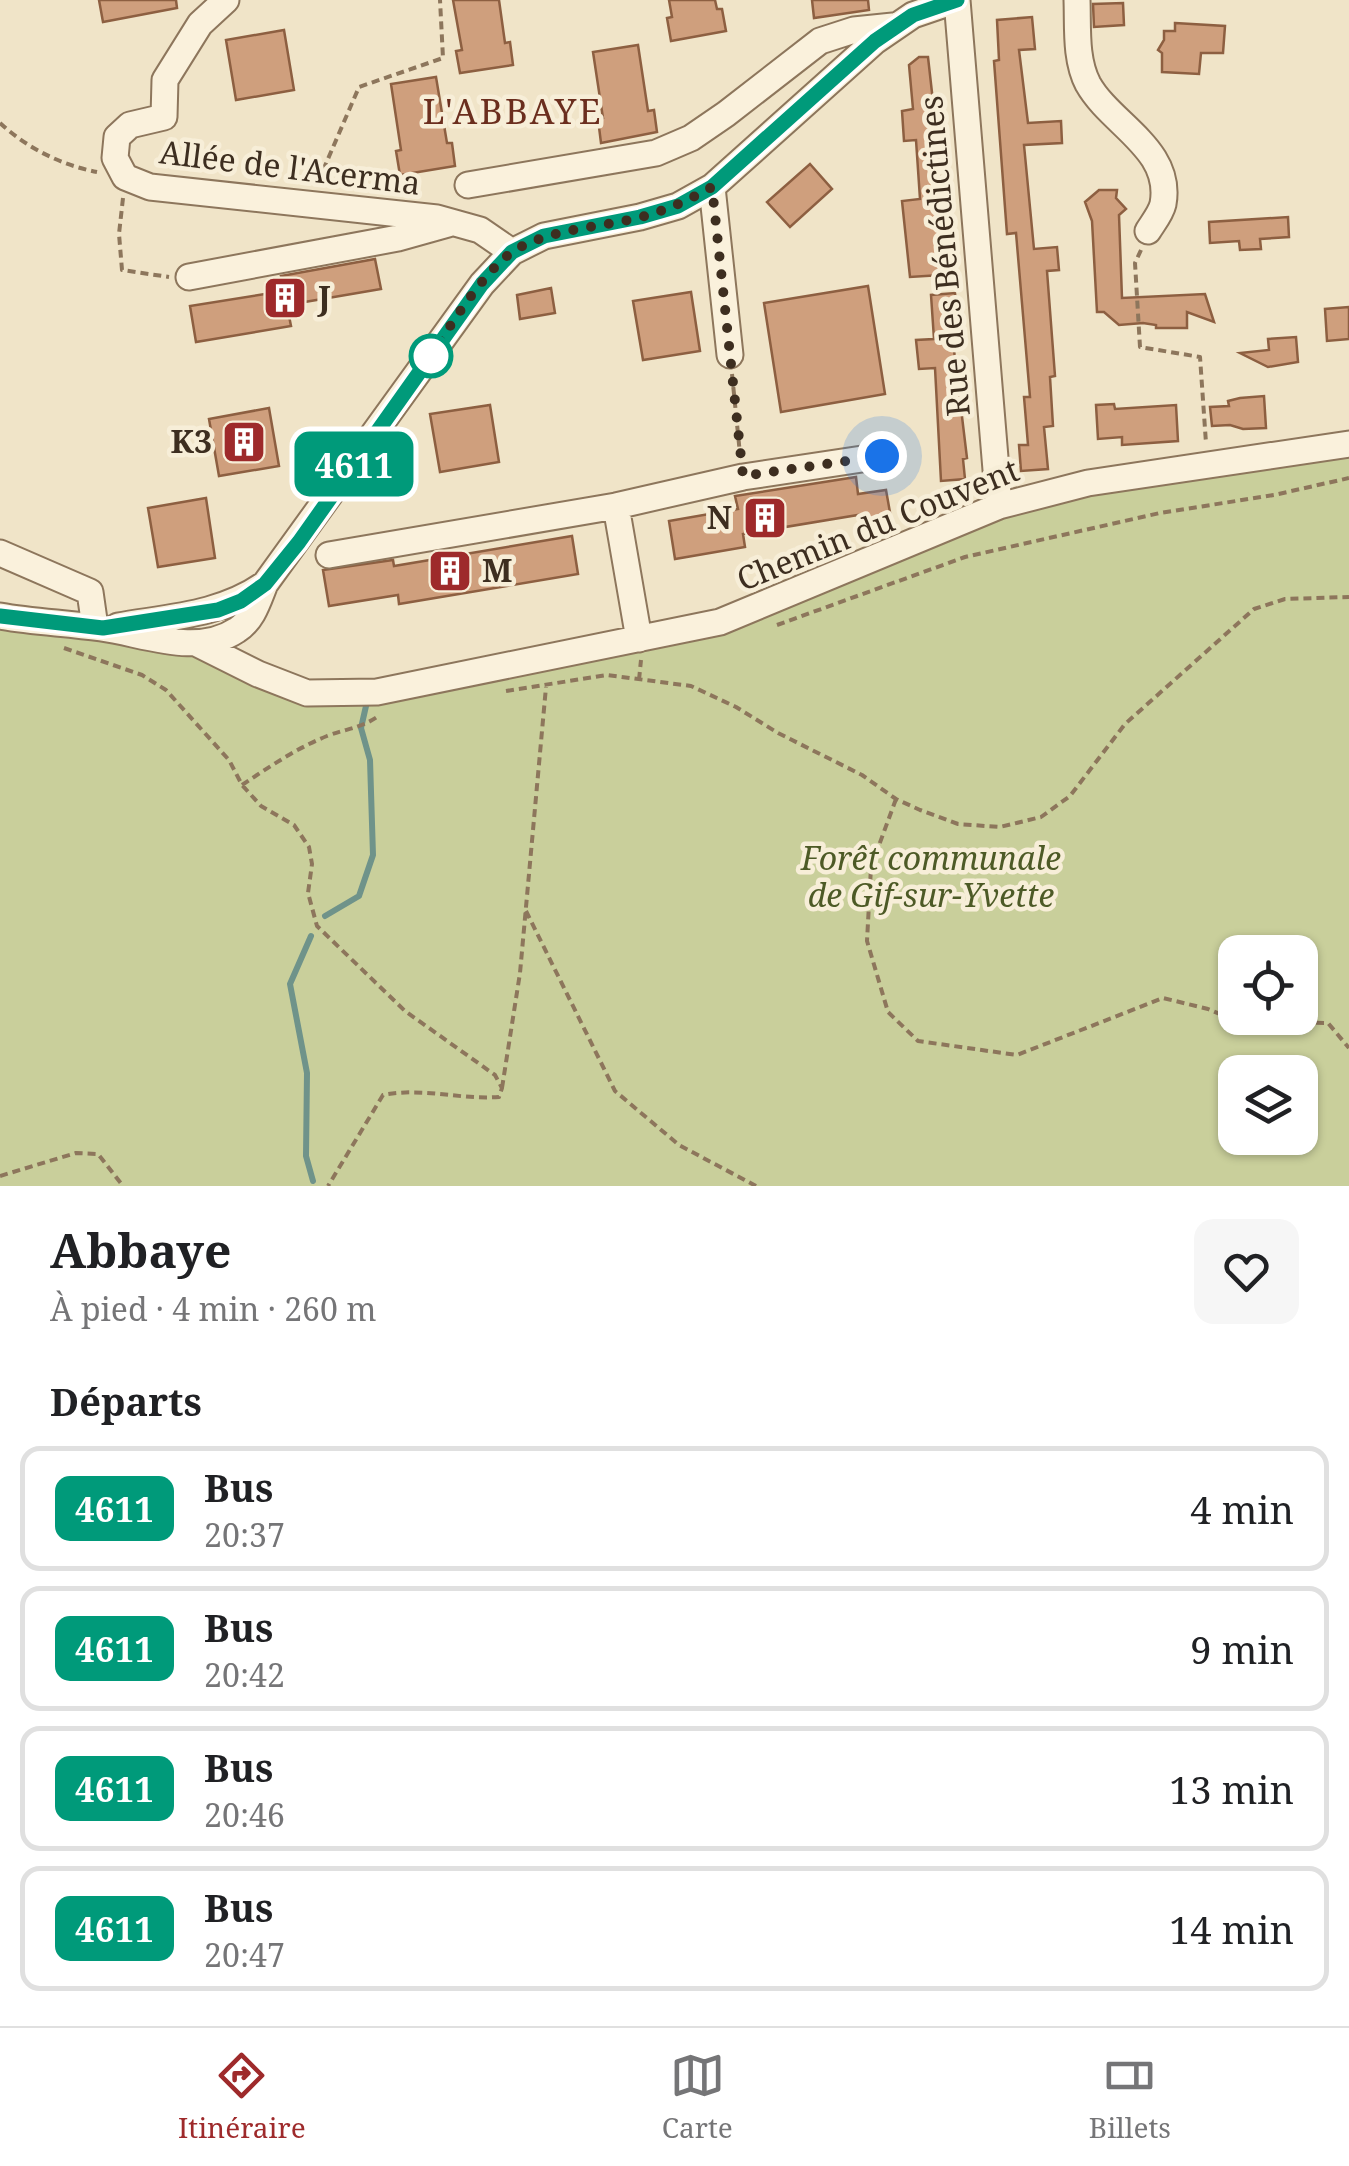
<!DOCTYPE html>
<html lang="fr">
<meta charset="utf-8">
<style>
:root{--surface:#fff;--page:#f6f6f6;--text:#202124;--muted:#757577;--line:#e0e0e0;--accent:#9e2a2b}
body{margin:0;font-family:"Noto Serif",serif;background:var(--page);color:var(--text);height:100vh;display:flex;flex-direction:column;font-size:38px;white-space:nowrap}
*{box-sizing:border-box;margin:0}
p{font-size:32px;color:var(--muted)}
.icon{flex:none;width:55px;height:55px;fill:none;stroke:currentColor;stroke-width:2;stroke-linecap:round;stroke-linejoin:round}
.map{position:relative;height:1186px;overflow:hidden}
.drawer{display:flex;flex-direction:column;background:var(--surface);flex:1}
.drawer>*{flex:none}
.badge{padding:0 20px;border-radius:15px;font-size:35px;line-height:65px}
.tools{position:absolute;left:1218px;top:935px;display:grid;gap:20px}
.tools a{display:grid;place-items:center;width:100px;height:100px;border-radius:20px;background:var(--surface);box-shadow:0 2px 8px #0004;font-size:50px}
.you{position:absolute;width:50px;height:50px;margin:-25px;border:8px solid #fff;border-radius:50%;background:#1a73e8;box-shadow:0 0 0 15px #1a73e833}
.map>.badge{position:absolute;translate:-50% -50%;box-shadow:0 0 0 5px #fff}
h2{padding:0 50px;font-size:38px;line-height:90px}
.round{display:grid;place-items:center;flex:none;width:105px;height:105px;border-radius:20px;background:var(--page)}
.summary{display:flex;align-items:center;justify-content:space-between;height:170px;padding:0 50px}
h1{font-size:48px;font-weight:700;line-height:75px}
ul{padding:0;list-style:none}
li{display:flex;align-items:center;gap:30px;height:125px;margin:0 20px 15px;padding:0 30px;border:5px solid var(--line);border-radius:20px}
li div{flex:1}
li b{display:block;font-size:38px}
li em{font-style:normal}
li .badge{min-width:110px;font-weight:700;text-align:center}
.tabs{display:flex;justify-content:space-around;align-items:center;height:140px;border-top:2px solid var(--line);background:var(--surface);font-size:28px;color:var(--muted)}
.tabs a{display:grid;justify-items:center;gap:5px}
.tabs .on{color:var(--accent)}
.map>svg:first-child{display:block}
</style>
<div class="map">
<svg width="1349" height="1186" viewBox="0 0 1349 1186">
<rect width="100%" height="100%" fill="#f0e4c8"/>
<path fill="#c9cf9b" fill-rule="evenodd" d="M1349,451v735h-1349v-561l197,31 108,49 76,-4 216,-47 404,-140 199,-39zM1235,952h65v66h-65zM1235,1072h65v66h-65z"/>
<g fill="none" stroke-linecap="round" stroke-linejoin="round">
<path stroke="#6f938a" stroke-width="6" d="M325,916l34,-20 14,-41 -3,-95 -9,-32 5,-22
M311,936l-21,48 17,89 -1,83 7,25"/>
</g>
<path fill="#cf9f7d" stroke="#8d5f41" stroke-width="2.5" d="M99,0h77l1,8 -74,14z
M453,0h46l6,43 5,-1 3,23 -53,8 -4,-22 6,-1z
M669,0h46l2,9h5l4,22 -55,10 -4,-23 5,-1z
M812,0h56l1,10 -55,8z
M1123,3l1,22 -30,2 -1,-23z
M1032,17l3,32 -16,1 9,73 33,-2 1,22 -38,2 10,104 23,-2 2,23 -12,1 8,105 -5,1 3,49 -9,1 4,42 -27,2 -2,-26h9l-4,-48h6l-14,-164 -9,1 -13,-173 5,-1 -2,-40z
M1175,23l50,3 -2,27h-22l-2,21 -37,-2v-19l-4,-3 6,-10v-9h11z
M284,30l10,60 -58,10 -10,-60z
M638,45l10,66 6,-1 3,22 -56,11 -3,-24 5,-1 -10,-66z
M919,57h9l9,80 6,88h-6l4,50 -31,2 -8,-76 18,-2 -4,-59 -12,1 -2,-30 11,-2 -4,-44z
M436,77l11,66h5l3,23 -55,9 -4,-24 5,-1 -10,-66z
M810,164l22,25 -42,38 -23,-25z
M1099,190h18l-1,8 10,11 -7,6 3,83 83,-4 9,28 -27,-10v16h-31v-3l-13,-2 -24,2 -15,-13h-7l-5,-91 -7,-19z
M1288,217l1,20 -29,2 1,10 -21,1 -1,-9 -29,2 -1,-21z
M375,259l6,30 -94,16 -6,-29z
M868,286l17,108 -104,18 -17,-109z
M551,288l4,25 -35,6 -3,-24z
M284,291l7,35 -95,16 -6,-36z
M691,292l9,59 -57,9 -10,-59z
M955,293l2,23 -7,1 17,141 -4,1 2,20 -24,2 -6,-113 -16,1 -3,-29 18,-1 -3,-44z
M1349,307v32l-22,2 -2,-32z
M1296,337l2,25 -30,5 -28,-14 29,-3 -1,-11z
M1264,396l2,32 -23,1 -13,-4 -18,1 -2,-19 19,-1 -1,-5 12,-3z
M1114,404l1,5 61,-4 2,36 -56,4v-8l-24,2 -2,-34z
M490,405l9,57 -59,10 -10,-58z
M269,408l10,58 -60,10 -10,-57z
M856,477l2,17 28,-4 5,28 -25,4 -2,-8 -121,20 2,13 -70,12 -6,-38 69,-12 -3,-13z
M206,498l9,60 -57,9 -10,-59z
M572,536l6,38 -179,30 -1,-9 -69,11 -6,-36 70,-10 1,6z"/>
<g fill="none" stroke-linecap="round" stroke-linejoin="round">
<defs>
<path id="minor" d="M226,0l-26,24 -35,56 -1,37 -34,8 -13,12 -2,21 10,19 25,10 287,31 43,12 32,22
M1077,0c1,27 -2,59 11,84 23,41 85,65 75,120 -2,9 -10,19 -15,27
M468,185l188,-32 35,-15 35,-24 94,-73 34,-11 39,-4
M712,187l18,168
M189,277l209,-39 50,-14
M616,506l23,133
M0,553l90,39 5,35
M329,555l287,-49 127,-29 139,-21
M0,616c33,6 67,7 101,12 44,6 95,29 136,2 16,-10 21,-29 28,-46l217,-300 30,-32 32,-16 96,-19 38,-11 34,-19 163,-146 38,-26 44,-15 42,506
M118,626c52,-9 103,-11 147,-42
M198,644l60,30 49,19 70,-1 343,-70 279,-116 89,-23 261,-39"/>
</defs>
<use href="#minor" stroke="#8d765c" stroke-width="29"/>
<path stroke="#8d765c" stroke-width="4" stroke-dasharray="8 5" stroke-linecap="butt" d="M0,123c27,25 61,42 97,49
M318,182l41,-95 84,-29 -3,-58
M123,198l-4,36 3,36 47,7
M1141,250l-6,13 5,84 60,10 6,86
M732,374l8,80
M777,625l188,-68 195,-44 114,-18 75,-17
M64,648l78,27 24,15 63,70 13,25 19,21 33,19 15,22 3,17 -4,29 9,33 88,85 90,64 7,13 -3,9c-40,3 -76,-10 -116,-2l-55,91
M639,680l2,-20
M506,691l101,-16 84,11 45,21 42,26 84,42 34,24 24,11 38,14 42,3 41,-10 29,-21 55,-72 129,-115 31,-10 64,-2
M242,785c27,-18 55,-37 85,-49 21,-8 33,-7 53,-21
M896,799l-25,68 -4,74 21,71 30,29 99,14 146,-57 45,11 31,13 89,1 21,25
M526,911l89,180 64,54 77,41
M502,1088l18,-115 26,-286
M0,1176l76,-23 22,1 25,32"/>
<use href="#minor" stroke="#faf1dc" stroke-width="25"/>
</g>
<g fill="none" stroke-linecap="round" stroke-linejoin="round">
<defs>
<path id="line" d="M0,616l103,12 115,-18 23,-9 24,-17 34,-42 183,-258 30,-32 32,-16 96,-19 38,-11 34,-19 163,-146 38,-26 44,-15"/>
</defs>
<use href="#line" stroke="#fff" stroke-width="22"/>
<use href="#line" stroke="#009a7a" stroke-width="15"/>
<path stroke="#3d2e20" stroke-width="10" stroke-dasharray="0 18" d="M431,356c17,-27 54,-87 84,-106 38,-22 84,-22 126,-33 26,-7 48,-17 71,-30l31,289 139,-20"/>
</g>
<defs>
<symbol id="building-square" viewBox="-11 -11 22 22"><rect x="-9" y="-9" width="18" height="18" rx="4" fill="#9e2a2b" stroke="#f7eed8"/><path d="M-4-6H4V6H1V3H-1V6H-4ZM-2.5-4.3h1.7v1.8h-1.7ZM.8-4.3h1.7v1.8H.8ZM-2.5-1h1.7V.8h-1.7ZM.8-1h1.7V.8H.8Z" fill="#fff"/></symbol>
</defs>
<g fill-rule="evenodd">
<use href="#building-square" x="260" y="273" width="50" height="50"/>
<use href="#building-square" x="219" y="417" width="50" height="50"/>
<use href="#building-square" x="740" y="493" width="50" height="50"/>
<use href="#building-square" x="425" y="546" width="50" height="50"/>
</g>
<circle fill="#fff" stroke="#009a7a" stroke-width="5" cx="431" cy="356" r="20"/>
<g text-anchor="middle" stroke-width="9" stroke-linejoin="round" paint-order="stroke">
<g font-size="32" fill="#3d2e20" stroke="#f7eed8">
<text transform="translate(290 168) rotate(7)" y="11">Allée de l'Acerma</text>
<text transform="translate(945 256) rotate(-95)" y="11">Rue des Bénédictines</text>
<text transform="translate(878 525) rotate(-22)" y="11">Chemin du Couvent</text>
</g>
<g font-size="32" font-weight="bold" fill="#3d2e20" stroke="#f7eed8" text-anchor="start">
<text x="318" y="309">J</text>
<text x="212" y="453" text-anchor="end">K3</text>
<text x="732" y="529" text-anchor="end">N</text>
<text x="482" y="582">M</text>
</g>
<g font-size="32" font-style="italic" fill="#4d5a26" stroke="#f7eed8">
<text x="931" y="870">Forêt communale<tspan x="931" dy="37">de Gif-sur-Yvette</tspan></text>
</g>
<g font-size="35" letter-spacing="2.5" fill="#6b2e1e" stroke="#f7eed8">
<text x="513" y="124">L'ABBAYE</text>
</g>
</g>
</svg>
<div class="tools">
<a><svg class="icon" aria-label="locate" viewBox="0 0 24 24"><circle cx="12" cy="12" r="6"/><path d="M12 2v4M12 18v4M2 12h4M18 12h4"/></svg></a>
<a><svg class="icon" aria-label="layers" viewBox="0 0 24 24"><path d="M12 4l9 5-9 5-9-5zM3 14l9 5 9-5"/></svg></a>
</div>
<div class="you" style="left:882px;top:456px"></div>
<b class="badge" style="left:354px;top:464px;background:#009a7a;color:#fff">4611</b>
</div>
<section class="drawer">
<div class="summary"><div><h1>Abbaye</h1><p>À pied · 4 min · 260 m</p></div><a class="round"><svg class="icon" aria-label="heart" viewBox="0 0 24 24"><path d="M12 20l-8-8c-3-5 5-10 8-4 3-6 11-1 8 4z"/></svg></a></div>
<h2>Départs</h2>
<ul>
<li><span class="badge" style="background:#009a7a;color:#fff">4611</span><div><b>Bus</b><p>20:37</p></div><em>4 min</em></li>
<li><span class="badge" style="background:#009a7a;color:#fff">4611</span><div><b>Bus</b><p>20:42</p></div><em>9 min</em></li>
<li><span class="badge" style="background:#009a7a;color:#fff">4611</span><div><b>Bus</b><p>20:46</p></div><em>13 min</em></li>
<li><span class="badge" style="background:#009a7a;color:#fff">4611</span><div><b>Bus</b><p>20:47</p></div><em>14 min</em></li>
</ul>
</section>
<nav class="tabs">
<a class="on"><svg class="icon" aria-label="directions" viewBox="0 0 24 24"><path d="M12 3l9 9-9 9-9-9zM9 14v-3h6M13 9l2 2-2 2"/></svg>Itinéraire</a>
<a><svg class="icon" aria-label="map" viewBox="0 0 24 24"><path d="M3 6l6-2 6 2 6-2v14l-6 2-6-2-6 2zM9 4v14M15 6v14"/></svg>Carte</a>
<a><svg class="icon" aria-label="tickets" viewBox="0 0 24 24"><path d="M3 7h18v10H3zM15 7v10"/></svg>Billets</a>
</nav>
